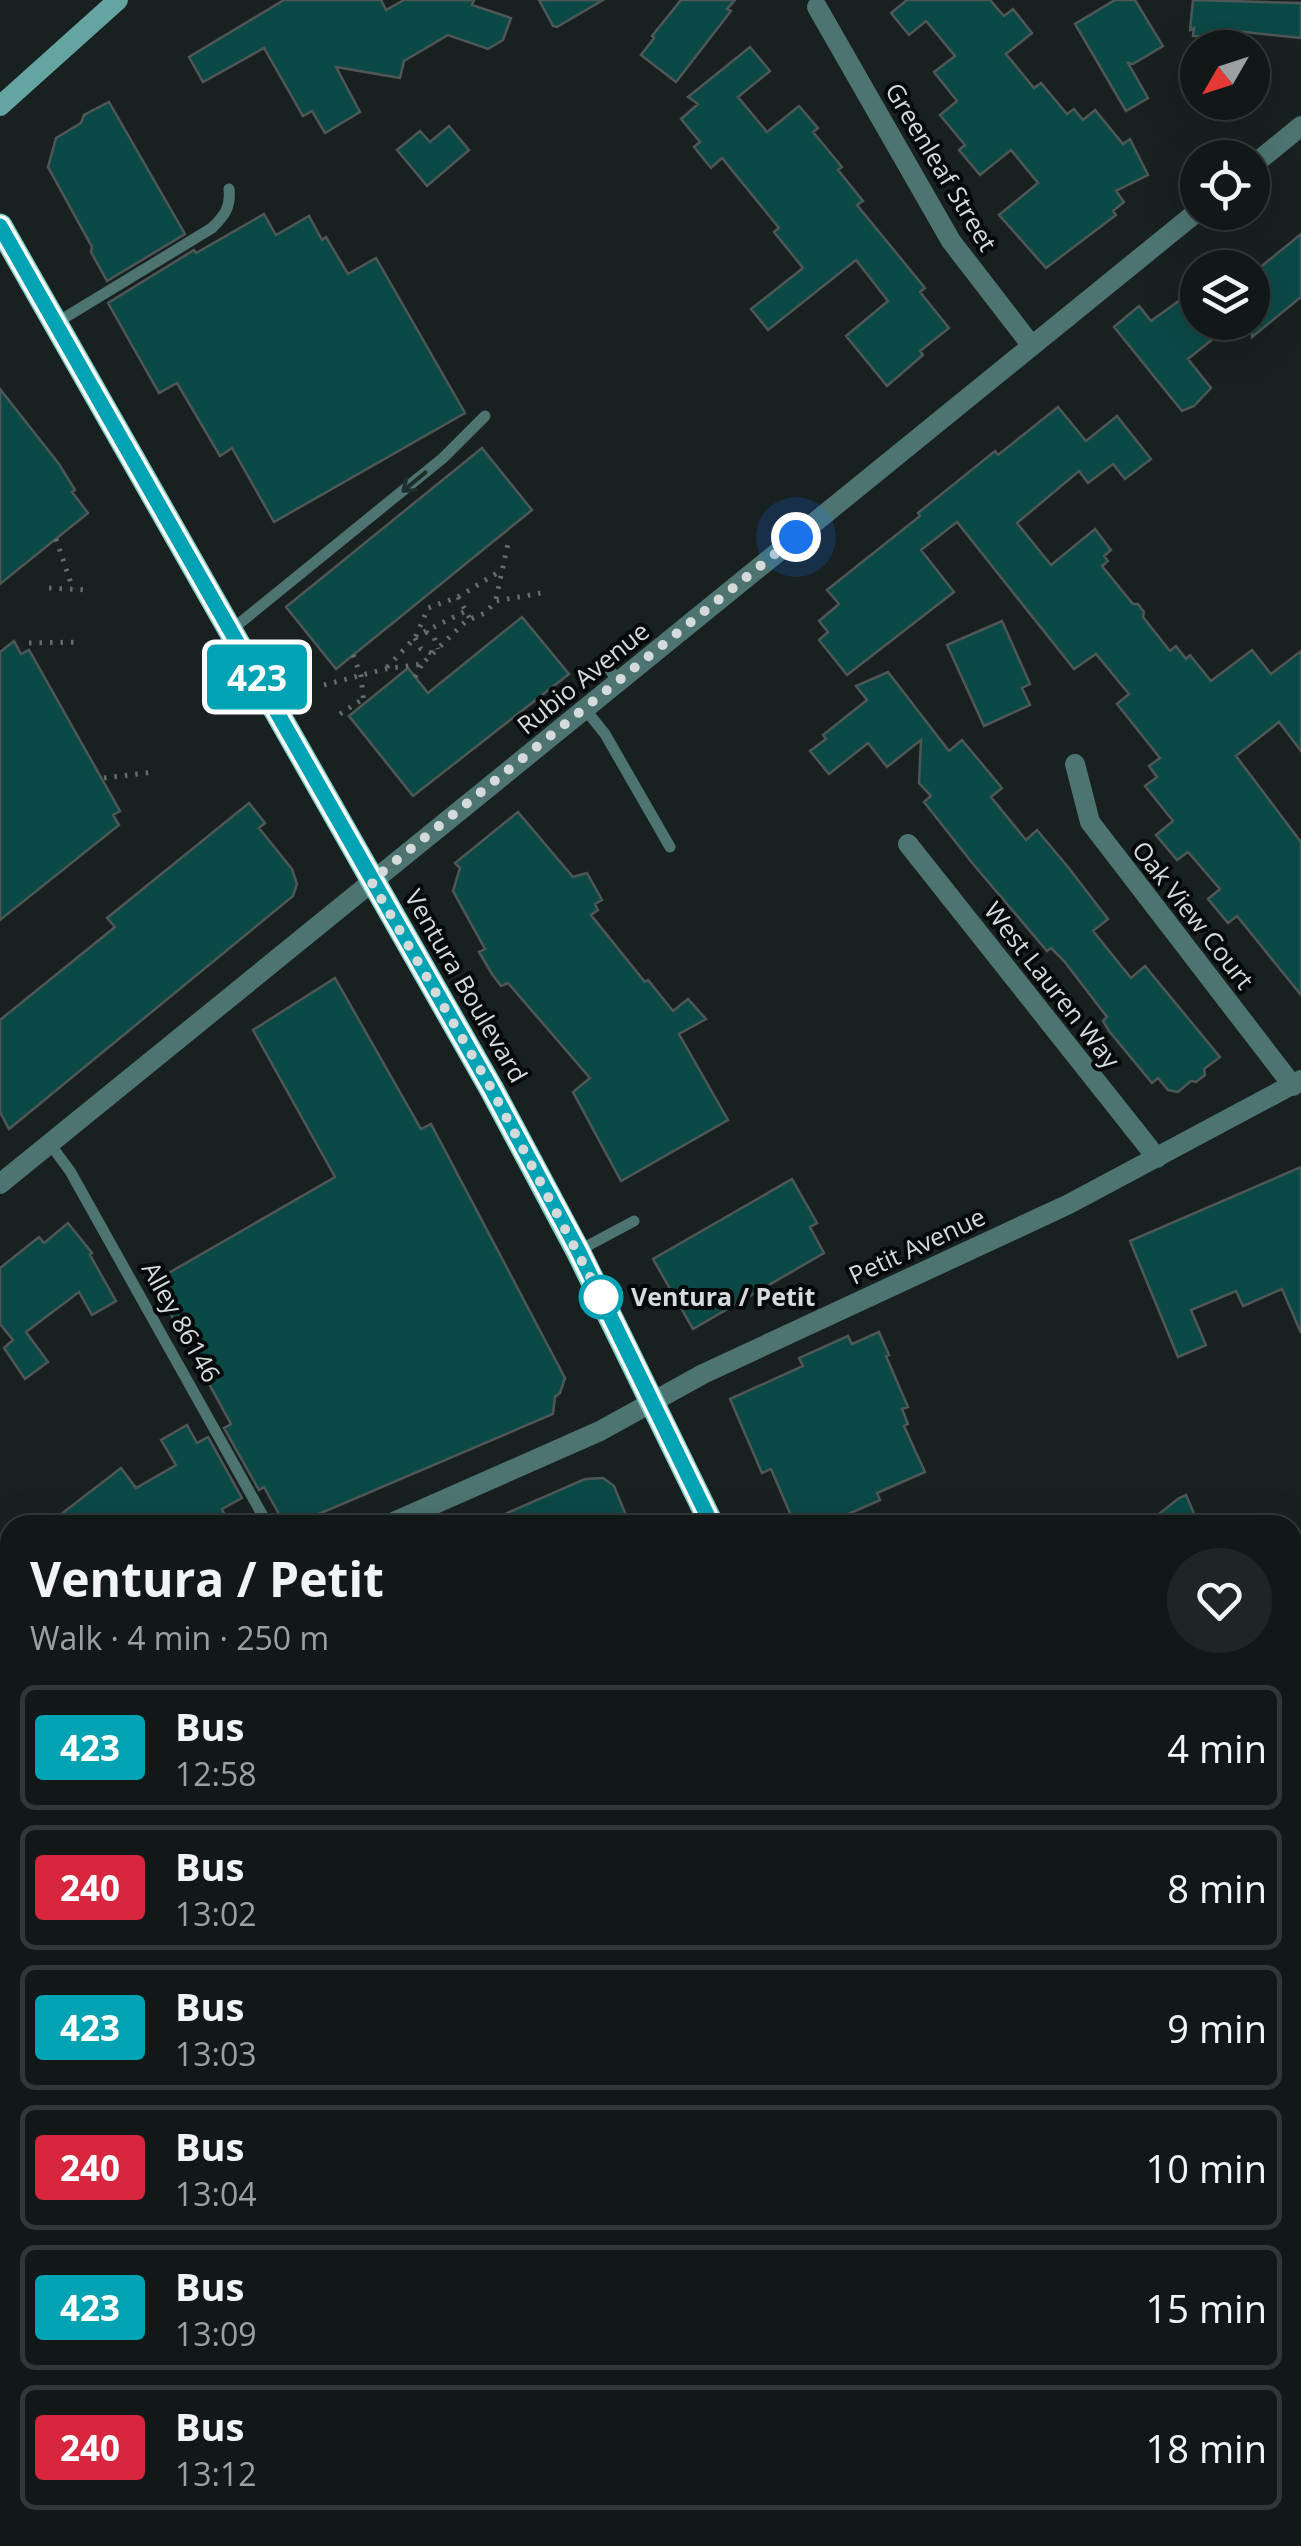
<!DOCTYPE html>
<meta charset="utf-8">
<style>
:root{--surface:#121818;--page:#1f2525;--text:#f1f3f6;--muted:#9ca0a2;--line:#313737}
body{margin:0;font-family:"Open Sans",sans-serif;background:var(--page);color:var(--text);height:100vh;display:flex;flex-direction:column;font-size:38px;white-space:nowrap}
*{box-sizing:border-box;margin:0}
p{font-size:32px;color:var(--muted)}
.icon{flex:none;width:55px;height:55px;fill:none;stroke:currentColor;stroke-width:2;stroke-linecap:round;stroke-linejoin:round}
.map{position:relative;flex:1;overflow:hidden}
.panel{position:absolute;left:0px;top:1515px;width:1302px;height:1032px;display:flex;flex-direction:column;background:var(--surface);border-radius:30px 30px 0 0;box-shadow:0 10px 40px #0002,0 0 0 2px var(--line)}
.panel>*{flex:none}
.badge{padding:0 20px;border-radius:8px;font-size:35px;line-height:65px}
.needle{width:65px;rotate:231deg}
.fabs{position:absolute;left:1180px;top:30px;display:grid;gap:20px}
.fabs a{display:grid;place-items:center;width:90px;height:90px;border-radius:50%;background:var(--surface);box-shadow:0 10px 40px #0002,0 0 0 2px var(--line);font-size:50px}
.you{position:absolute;width:50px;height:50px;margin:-25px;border:8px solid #fff;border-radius:50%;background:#1a73e8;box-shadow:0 0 0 15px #1a73e833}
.map>.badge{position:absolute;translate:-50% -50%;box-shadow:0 0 0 5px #fff}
.round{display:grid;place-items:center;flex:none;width:105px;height:105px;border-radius:52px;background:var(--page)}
.head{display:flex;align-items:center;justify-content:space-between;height:170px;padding:0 30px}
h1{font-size:48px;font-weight:700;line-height:75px}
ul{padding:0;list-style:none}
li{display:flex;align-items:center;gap:30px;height:125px;margin:0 20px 15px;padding:0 10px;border:5px solid var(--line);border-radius:15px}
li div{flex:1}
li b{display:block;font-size:38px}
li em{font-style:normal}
li .badge{min-width:110px;font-weight:700;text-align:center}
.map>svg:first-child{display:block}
</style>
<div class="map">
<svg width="1301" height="2546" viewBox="0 0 1301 2546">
<rect width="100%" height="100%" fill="#182020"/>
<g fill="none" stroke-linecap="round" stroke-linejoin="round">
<path stroke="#1f0103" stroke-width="9" d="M1292,1677l9,-9
M1292,2072l9,11
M1292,2181l9,17"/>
</g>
<path fill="#0b4946" stroke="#4e5756" stroke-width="2.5" d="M284,0h97l5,10 18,-10h70l-2,5 39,13 -8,22 -15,9 -40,-14 -44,26 -4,17 -64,-11 24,45 -35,21 -13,-22 -9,5 -39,-68 -61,34 -14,-25z
M539,0h64l-46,27 -4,-1z
M681,0h54l-8,9 4,2 -55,71 -35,-27 13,-17 -2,-2z
M907,0h83l14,16 9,-7 19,24 -26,21 28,34 7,-5 26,31 7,-5 9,11 12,-10 28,34 7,-5 18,36 -32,16 8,11 -11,9 3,4 -70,53 -47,-53 39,-32 -27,-33 -31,25 -21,-25 6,-5 -25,-30 17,-14 -23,-29 21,-16 -29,-35 -17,14 -18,-22z
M1115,0h20l28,46 -30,18 -5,-1 20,35 -22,13 -51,-87z
M1193,0l108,3v35l-66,-7 -1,9 -41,-4 1,-8 -4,2z
M750,47l20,24 -32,26 29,35 32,-26 19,22 -5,4 29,35 -4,3 25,31 -6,4 68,83 -5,4 29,36 -29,23 3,4 -36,31 -41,-50 42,-35 -32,-41 -88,70 -17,-21 52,-41 -29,-36 5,-4 -57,-70 -11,10 -17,-21 6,-5 -19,-23 17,-15 -10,-7z
M109,102l76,132 -78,47 -16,-29 1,-5 -44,-80 8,-29 25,-15 3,-8z
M449,126l20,24 -42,36 -30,-36 23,-19 10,11z
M264,214l12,21 33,-19 13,24 4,-3 22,37 28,-16 89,155 -191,109 -42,-74 -12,8 -43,-73 -18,10 -51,-90 86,-53 2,3z
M1301,234v63l-49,40v-63z
M1198,287v35h36l-46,37 23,29 -17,18 -12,5 -68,-84 25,-21 12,15z
M0,389l59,75 16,26 -3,2 16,21 -88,71z
M1058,407l28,34 31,-25 34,43 -26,20 -12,-15 -25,19 -9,-12 -62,52 34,42 44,-36 16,21 -7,6 4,5 -6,5 31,38h5l6,8 -1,5 27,34 6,-5 10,13 4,-4 21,26 41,-31 19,24 30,-23v100l-22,-29 -43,34 65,86v153l-64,-79 -9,7 -20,-24 12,-10 -32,-37 -11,8 -21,-25 17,-14 -28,-35 12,-9 -8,-11 11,-8 -43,-54 12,-10 -33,-40 -22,15 -117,-147 -36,28 33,42 -107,83 -28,-35 9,-8 -9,-11 20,-17 -12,-14 93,-74 -2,-3 77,-62 3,4z
M482,448l50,62 -196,159 -50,-62z
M522,617l47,57 -156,122 -64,-80 59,-48 20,25z
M1002,621l28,63 -8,4 8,17 -46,21 -37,-81z
M14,641l7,13 8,-4 91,161 -7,4 6,10 -119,95v-268z
M888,672l61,79 13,-11 40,48 -11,9 35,43 11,-10 31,37 40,52 -15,12 38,47 14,-12 75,91 -16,12 1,6 -9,7 -5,-1 -13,11 -10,-2 -10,-12 -6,5 -43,-52 -6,-10 4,-4 -43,-56 -13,-13 -4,3 -74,-87 -49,-62 7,-6 -12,-13 2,-43 -34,27 -19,-24 -39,31 -19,-23 16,-12 -3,-4 44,-35 -11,-14z
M249,803l16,20 -6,5 33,41 5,15 -4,12 -284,233 -9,-17v-92l115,-93 -8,-9z
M518,812l55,65 14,-4 15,27 -7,4 3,6 -7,5 54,67 3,-2 25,31 15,-12 18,20 -27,15 49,86 -107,61 -48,-89 17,-14 -82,-95 -7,3 -9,-12 -13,-22 6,-3 -32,-58 7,-23 -5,-5z
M335,978l86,151 10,-5 134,254 -5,15 -5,4 -2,17 -260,111h-8l-21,-38 -5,3 -35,-62 7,-4 -78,-142 182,-105 -82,-147z
M1301,1167v166l-19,-44 -39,17 -7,-15 -45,19 15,35 -28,12 -48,-116z
M792,1179l25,44 -7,4 14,26 -131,76 -40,-70z
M68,1223l24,30 -2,2 26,46 -24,14 -13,-23 -53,40 22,30 -23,17 -21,-31 9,-8 -13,-16v-56l39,-31 5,6z
M879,1332l10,23 -3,1 22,51 -6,2 6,15 -4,2 21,46 -48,21 3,7 -54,24 -3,-7 -17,8h-11l-24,-56 -9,4 -32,-74 73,-33 -4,-8 49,-22 4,8z
M187,1425l10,18 11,-6 34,61 -20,11 4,8 -14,8h-165l74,-57 15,20 40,-23 -15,-25z
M603,1478l11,8 16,39h-150l105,-46z
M1186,1495l13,30h-54l34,-27z"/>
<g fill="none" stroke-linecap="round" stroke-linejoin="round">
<path stroke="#656c6c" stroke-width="5" stroke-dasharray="2.5 8" stroke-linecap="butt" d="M56,539l17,50
M49,588l40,2
M458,597l12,22
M496,599l13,-60
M424,632l40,-20
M426,632l8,5 4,12
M415,638l6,11 13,5
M29,643l51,-1
M353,655l8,21 3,28
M387,667l28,-29 13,-30 30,-11 44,-27
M415,677l7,-13
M324,685l61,-16 37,-5 44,-43 19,-8 11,-12 51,-9
M340,714l23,-15
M104,778l50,-6
M826,2538l3,8"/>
<path stroke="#4d7471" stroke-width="11" d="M56,323l156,-95c13,-13 19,-21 17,-39
M230,631l213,-173 42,-42
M602,659l16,22
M585,709l20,25 65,113
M50,1144l20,27 198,354
M578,1251l56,-30
M708,2538l3,8
M958,2538l2,4 9,-4
M1012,2538l3,8
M1050,2538l1,2"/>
<path stroke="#4d7471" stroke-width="20" d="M817,7l134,234 81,105
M1252,166l49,-40
M1075,764l15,58 203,264
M908,844l249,314
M0,1184l1198,-973
M387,1525l213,-94 103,-57 366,-170 232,-124
M0,1770l10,-8
M286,2538l2,8
M724,2546l22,-8"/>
<path stroke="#65a5a1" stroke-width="20" d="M0,106l118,-106"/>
<path stroke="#77ccc6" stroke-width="25" d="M0,226l491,862 87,163 134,274
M1153,2538l4,8"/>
</g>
<defs><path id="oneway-shaft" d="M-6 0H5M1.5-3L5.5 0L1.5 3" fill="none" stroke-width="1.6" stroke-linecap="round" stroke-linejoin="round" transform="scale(2.5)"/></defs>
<use stroke="#1f2e2d" href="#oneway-shaft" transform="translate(414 482) rotate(140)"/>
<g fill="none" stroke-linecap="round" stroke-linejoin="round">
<defs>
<path id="line" d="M0,226l491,862 87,162 134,275"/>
</defs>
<use href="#line" stroke="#fff" stroke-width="22"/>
<use href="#line" stroke="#00a3b4" stroke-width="15"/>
<path stroke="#d5dbda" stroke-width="10" stroke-dasharray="0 18" d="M601,1297l7,14 -117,-223 -120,-207 425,-344"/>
</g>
<circle fill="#fff" stroke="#00a3b4" stroke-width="5" cx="601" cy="1297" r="20"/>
<g text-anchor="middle" stroke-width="8" stroke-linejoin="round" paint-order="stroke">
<g font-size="25" fill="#d5dbda" stroke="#060909">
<text transform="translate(941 167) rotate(59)" y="9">Greenleaf Street</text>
<text transform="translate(583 678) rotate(-39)" y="9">Rubio Avenue</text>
<text transform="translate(1193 915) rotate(52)" y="9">Oak View Court</text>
<text transform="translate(1052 985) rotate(52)" y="9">West Lauren Way</text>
<text transform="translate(466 986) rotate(60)" y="9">Ventura Boulevard</text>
<text transform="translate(917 1246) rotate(-25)" y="9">Petit Avenue</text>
<text transform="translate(181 1322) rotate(61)" y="9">Alley 86146</text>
</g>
<g font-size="25" font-weight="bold" fill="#d5dbda" stroke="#060909" text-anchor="start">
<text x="631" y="1306">Ventura / Petit</text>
</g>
</g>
</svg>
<div class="fabs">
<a><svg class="needle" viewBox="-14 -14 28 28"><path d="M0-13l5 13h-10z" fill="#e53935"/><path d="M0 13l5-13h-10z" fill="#9ca0a2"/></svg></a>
<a><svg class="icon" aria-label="locate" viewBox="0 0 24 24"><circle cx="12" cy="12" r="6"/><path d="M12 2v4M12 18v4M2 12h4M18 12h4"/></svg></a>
<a><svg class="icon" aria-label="layers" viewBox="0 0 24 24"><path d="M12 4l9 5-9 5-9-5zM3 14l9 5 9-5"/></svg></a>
</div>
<div class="you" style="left:796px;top:537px"></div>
<b class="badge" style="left:257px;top:677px;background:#00a3b4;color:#fff">423</b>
<section class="panel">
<div class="head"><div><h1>Ventura / Petit</h1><p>Walk · 4 min · 250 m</p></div><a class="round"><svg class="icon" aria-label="heart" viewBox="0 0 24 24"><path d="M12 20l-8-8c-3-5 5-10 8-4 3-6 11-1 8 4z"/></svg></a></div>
<ul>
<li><span class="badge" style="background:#00a3b4;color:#fff">423</span><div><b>Bus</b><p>12:58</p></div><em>4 min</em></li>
<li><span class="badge" style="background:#d7263d;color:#fff">240</span><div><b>Bus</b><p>13:02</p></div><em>8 min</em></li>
<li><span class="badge" style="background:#00a3b4;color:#fff">423</span><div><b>Bus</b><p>13:03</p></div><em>9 min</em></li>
<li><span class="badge" style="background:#d7263d;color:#fff">240</span><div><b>Bus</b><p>13:04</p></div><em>10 min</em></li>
<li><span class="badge" style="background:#00a3b4;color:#fff">423</span><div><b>Bus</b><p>13:09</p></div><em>15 min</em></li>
<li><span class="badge" style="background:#d7263d;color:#fff">240</span><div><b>Bus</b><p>13:12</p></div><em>18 min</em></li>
</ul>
</section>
</div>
